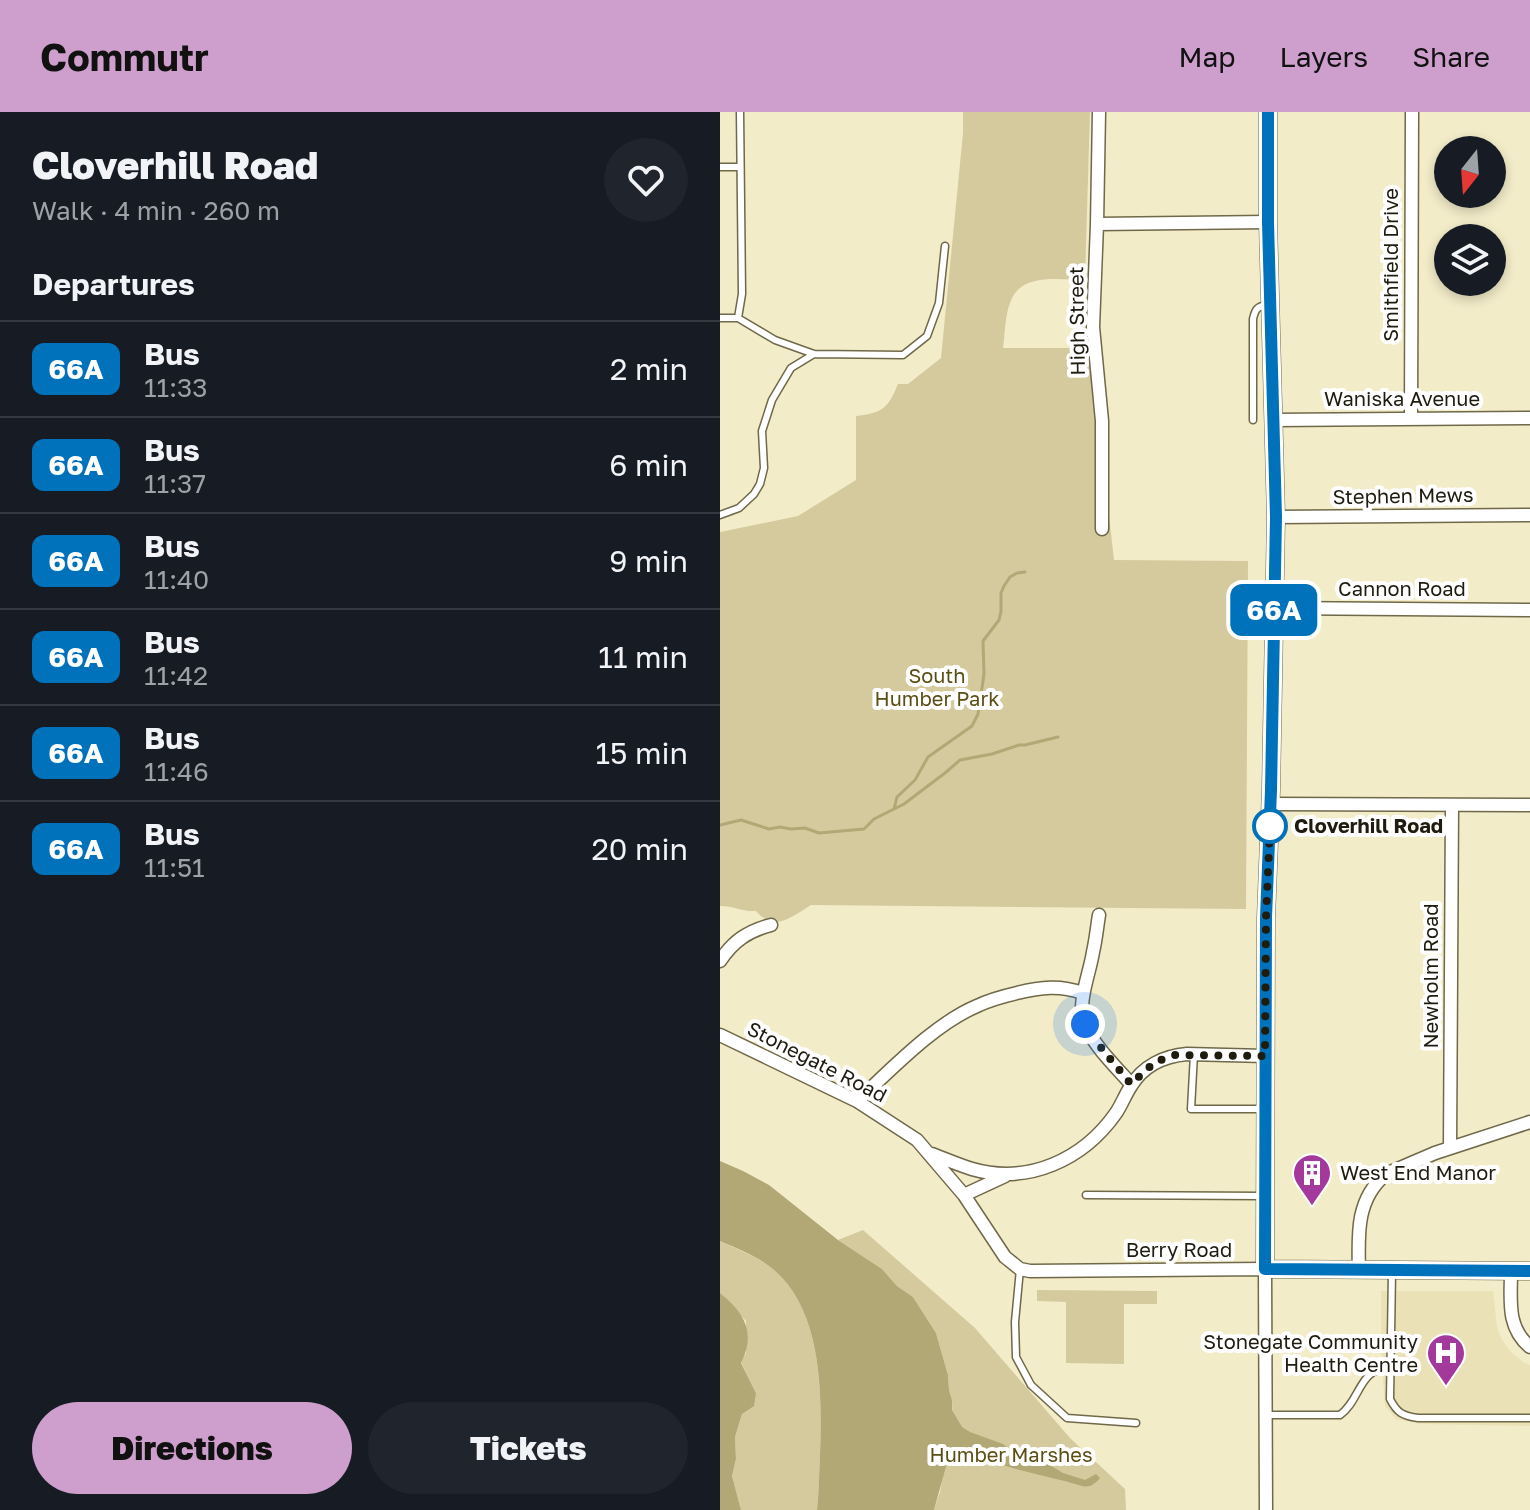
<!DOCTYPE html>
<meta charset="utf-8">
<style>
:root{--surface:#171b24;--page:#20242c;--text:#f1f3f6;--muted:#9ea1a6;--line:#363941;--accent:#ce9fcd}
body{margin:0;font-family:"Golos Text",sans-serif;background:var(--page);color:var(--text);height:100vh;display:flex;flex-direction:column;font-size:30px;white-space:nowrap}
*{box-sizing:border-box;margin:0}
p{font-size:26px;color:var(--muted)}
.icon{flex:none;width:44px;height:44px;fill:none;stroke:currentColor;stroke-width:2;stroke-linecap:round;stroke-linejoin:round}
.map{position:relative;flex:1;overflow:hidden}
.details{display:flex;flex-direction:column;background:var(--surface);width:720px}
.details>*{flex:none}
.badge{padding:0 16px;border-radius:12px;font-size:28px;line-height:52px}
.needle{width:52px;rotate:197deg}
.fabs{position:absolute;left:714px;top:24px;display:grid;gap:16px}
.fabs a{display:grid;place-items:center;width:72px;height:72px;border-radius:50%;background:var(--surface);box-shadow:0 4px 12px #0003;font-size:40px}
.you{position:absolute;width:40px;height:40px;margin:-20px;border:6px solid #fff;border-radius:50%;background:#1a73e8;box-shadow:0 0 0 12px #1a73e833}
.map>.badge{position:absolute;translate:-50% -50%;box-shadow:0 0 0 4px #fff}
h2{padding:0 32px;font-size:30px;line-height:72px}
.round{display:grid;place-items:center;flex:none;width:84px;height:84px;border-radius:42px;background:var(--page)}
.headline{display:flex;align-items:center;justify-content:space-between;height:136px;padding:0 32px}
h1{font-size:38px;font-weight:800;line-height:60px}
.action{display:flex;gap:16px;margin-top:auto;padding:16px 32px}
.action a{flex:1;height:92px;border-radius:48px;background:var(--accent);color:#111;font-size:32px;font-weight:800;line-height:92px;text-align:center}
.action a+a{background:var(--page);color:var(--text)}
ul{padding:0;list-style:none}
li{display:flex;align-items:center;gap:24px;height:96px;padding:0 32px;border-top:2px solid var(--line)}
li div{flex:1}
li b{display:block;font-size:30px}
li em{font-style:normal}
li .badge{min-width:88px;font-weight:700;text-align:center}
header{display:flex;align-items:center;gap:48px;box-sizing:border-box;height:112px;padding:0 40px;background:var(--accent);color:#111}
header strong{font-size:38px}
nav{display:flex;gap:44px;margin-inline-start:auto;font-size:28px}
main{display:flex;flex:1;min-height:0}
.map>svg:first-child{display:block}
</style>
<header>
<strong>Commutr</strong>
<nav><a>Map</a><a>Layers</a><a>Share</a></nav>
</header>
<main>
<section class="details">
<div class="headline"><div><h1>Cloverhill Road</h1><p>Walk · 4 min · 260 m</p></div><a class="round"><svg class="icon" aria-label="heart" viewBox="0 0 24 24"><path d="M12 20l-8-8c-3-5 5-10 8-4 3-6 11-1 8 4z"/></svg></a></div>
<h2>Departures</h2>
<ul>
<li><span class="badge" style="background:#0072bc;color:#fff">66A</span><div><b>Bus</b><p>11:33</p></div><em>2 min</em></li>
<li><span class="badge" style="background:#0072bc;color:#fff">66A</span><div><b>Bus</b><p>11:37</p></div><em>6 min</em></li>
<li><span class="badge" style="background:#0072bc;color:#fff">66A</span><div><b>Bus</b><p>11:40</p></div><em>9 min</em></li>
<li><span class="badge" style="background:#0072bc;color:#fff">66A</span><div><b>Bus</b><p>11:42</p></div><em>11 min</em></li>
<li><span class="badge" style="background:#0072bc;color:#fff">66A</span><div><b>Bus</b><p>11:46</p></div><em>15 min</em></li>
<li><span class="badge" style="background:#0072bc;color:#fff">66A</span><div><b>Bus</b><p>11:51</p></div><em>20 min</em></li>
</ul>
<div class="action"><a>Directions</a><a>Tickets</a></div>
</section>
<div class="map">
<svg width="810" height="1398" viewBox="0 0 810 1398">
<rect width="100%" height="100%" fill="#f3ecc9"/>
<path fill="#eae1b7" d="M661,1179h112l4,36 5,13 9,12 12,10 7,3v61l-109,-2 -25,-5 -11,-13 -4,-54z"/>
<path fill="#d4ca9e" d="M243,0h127l-5,168c-26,0 -65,-8 -75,23 -5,13 -5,31 -7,45h87l24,212 134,1 -2,348 -435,-4c-20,12 -36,28 -55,6 -14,1 -22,-5 -36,-5v-374l78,-16 58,-36v-64c27,-3 32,-8 42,-32h10l33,-26 22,-225z
M143,1118l112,98 95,110 55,51 1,21h-192l6,-18 5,-28 8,-17 -1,-47 -3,-10 -1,-15 -12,-42 -23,-36 -16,-11 -15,-17 -44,-29z
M0,1129c18,9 39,16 54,29 49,42 48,126 46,185 -1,18 -1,37 -3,55h-76l-9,-34 4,-17 -1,-22 7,-23 14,-21 -15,-31 5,-9v-32l-26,-28z
M317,1178l120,1v13h-33v60l-58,-1v-61l-29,-1z"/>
<path fill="#b2a876" d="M0,1049l23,10 26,14 69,55 44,29 15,17 16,11 23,36 12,42 1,15 3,10v10l10,17 8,5 33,12 9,7 36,13 15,9 22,7 11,-6 4,4c-5,6 -10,10 -18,8 -31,-10 -63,-14 -93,-26 -13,-5 -29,-20 -39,-8l-16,58h-117c2,-18 2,-37 3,-55 2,-59 3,-143 -46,-185 -15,-13 -36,-21 -54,-29z
M0,1181c25,20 36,40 21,70l15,30 -2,13 -12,8 -7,23 1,22 -4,17 9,34h-21z"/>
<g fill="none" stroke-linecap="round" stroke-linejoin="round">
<path stroke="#b2a876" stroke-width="3" d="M174,697l3,-12 18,-17 13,-23 44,-31 6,-12 2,-12 4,-28 -1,-33 16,-21 2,-9v-18l3,-7 6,-9 7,-4 8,-1
M0,713l21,-5 28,9 11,-2 11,2 14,-1 14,5 45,-4 10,-10 30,-15 41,-31 15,-13 32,-6 27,-9h6l33,-8"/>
<defs>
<path id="lane" d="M0,55h20
M0,206h18l37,22 39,14 89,1 24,-19 12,-33 6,-57
M18,206l4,-24 -2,-182
M533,308v-101c2,-9 4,-13 14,-14
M0,403l19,-7 15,-14 6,-10 4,-16 -2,-37 10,-31 19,-32 23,-14
M474,942l-3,55h74
M366,1083l178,1
M300,1157l-5,53 1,35 15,28 36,33 69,5
M672,1159l-2,128c7,14 13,17 28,19h112
M546,1303h74c21,-15 18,-46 50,-48"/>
<path id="street" d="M379,0l-2,112 -4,103 9,94v108
M377,112l171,-2
M691,306l1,-306
M553,308l257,-2
M556,405l254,-2
M554,496l256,2
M551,692l259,1
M379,803c-2,12 -3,24 -6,37 -3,21 -17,52 -8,73 10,22 30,41 46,59
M0,849c13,-20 28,-30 51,-36
M0,923l137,66 60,39 47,55 41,62 15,12 10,2 235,-2 1,241
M137,989c34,-31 77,-77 120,-95 12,-6 27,-10 40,-13 24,-6 43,-8 66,0
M730,1036l2,-343
M212,1042c13,5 27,11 40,15 56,16 111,-9 144,-56 6,-9 9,-18 15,-27 12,-20 33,-30 56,-32l78,2
M244,1083l41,-19
M639,1158c-1,-36 -3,-71 27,-96l49,-21 95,-31
M791,1159c0,29 -5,56 19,76"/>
<path id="secondary" d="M548,0v110l8,295 -5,273 -5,128 -1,351 265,2"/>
</defs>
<use href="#lane" stroke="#6f6849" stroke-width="9"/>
<use href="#street" stroke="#6f6849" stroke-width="15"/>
<use href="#secondary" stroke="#6f6849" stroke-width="19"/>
<use href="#lane" stroke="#fff" stroke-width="6"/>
<use href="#street" stroke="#fff" stroke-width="12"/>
<use href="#secondary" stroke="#e8d7e6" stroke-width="16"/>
</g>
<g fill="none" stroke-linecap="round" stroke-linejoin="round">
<defs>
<path id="line" d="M548,0v110l8,295 -5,273 -5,128 -1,351 265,2"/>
</defs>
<use href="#line" stroke="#fff" stroke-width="18"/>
<use href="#line" stroke="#0072bc" stroke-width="12"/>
<path stroke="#1f1c0f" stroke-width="8" stroke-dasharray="0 14.4" d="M365,912l17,25 29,35 24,-22 20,-7 90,1 1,-138 4,-92"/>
</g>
<defs>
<symbol id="building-pin" viewBox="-11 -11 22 30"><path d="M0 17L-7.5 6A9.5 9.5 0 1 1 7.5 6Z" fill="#a3399b" stroke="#fff"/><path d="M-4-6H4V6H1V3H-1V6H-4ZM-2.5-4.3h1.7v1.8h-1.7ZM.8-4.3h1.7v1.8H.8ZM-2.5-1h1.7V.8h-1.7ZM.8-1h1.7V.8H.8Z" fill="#fff"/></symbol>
<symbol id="hospital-pin" viewBox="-11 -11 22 30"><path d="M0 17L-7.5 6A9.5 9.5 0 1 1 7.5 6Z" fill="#a3399b" stroke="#fff"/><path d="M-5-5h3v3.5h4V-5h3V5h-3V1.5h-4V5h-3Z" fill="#fff"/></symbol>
</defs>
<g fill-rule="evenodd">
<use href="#building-pin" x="570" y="1039" width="44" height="60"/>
<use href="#hospital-pin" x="704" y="1219" width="44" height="60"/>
</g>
<circle fill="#fff" stroke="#0072bc" stroke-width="4" cx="550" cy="714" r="16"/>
<g text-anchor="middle" stroke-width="8" stroke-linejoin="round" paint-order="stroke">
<g font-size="20" fill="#1f1c0f" stroke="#fff">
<text transform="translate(671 153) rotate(-90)" y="7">Smithfield Drive</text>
<text transform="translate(357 209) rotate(-91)" y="7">High Street</text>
<text x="682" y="294">Waniska Avenue</text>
<text transform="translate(683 384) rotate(-1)" y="7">Stephen Mews</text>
<text x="682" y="484">Cannon Road</text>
<text transform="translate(711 864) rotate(-90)" y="7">Newholm Road</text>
<text transform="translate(97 950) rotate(27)" y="7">Stonegate Road</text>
<text x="459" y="1145">Berry Road</text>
</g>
<g font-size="20" fill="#5a4e12" stroke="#fff">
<text x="217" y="571">South<tspan x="217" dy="23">Humber Park</tspan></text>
<text x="291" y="1350">Humber Marshes</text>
</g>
<g font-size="20" font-weight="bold" fill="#1f1c0f" stroke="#fff" text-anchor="start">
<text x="574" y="721">Cloverhill Road</text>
</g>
<g font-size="20" fill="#1f1c0f" stroke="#fff" text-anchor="start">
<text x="620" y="1068">West End Manor</text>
<text x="698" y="1237" text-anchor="end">Stonegate Community<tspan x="698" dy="23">Health Centre</tspan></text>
</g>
</g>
</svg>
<div class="fabs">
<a><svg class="needle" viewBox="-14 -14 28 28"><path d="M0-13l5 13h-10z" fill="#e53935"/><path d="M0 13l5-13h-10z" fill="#9ea1a6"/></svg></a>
<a><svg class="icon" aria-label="layers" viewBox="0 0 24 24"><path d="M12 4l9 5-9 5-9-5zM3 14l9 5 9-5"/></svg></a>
</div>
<div class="you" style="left:365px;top:912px"></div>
<b class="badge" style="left:554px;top:498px;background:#0072bc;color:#fff">66A</b>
</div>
</main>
